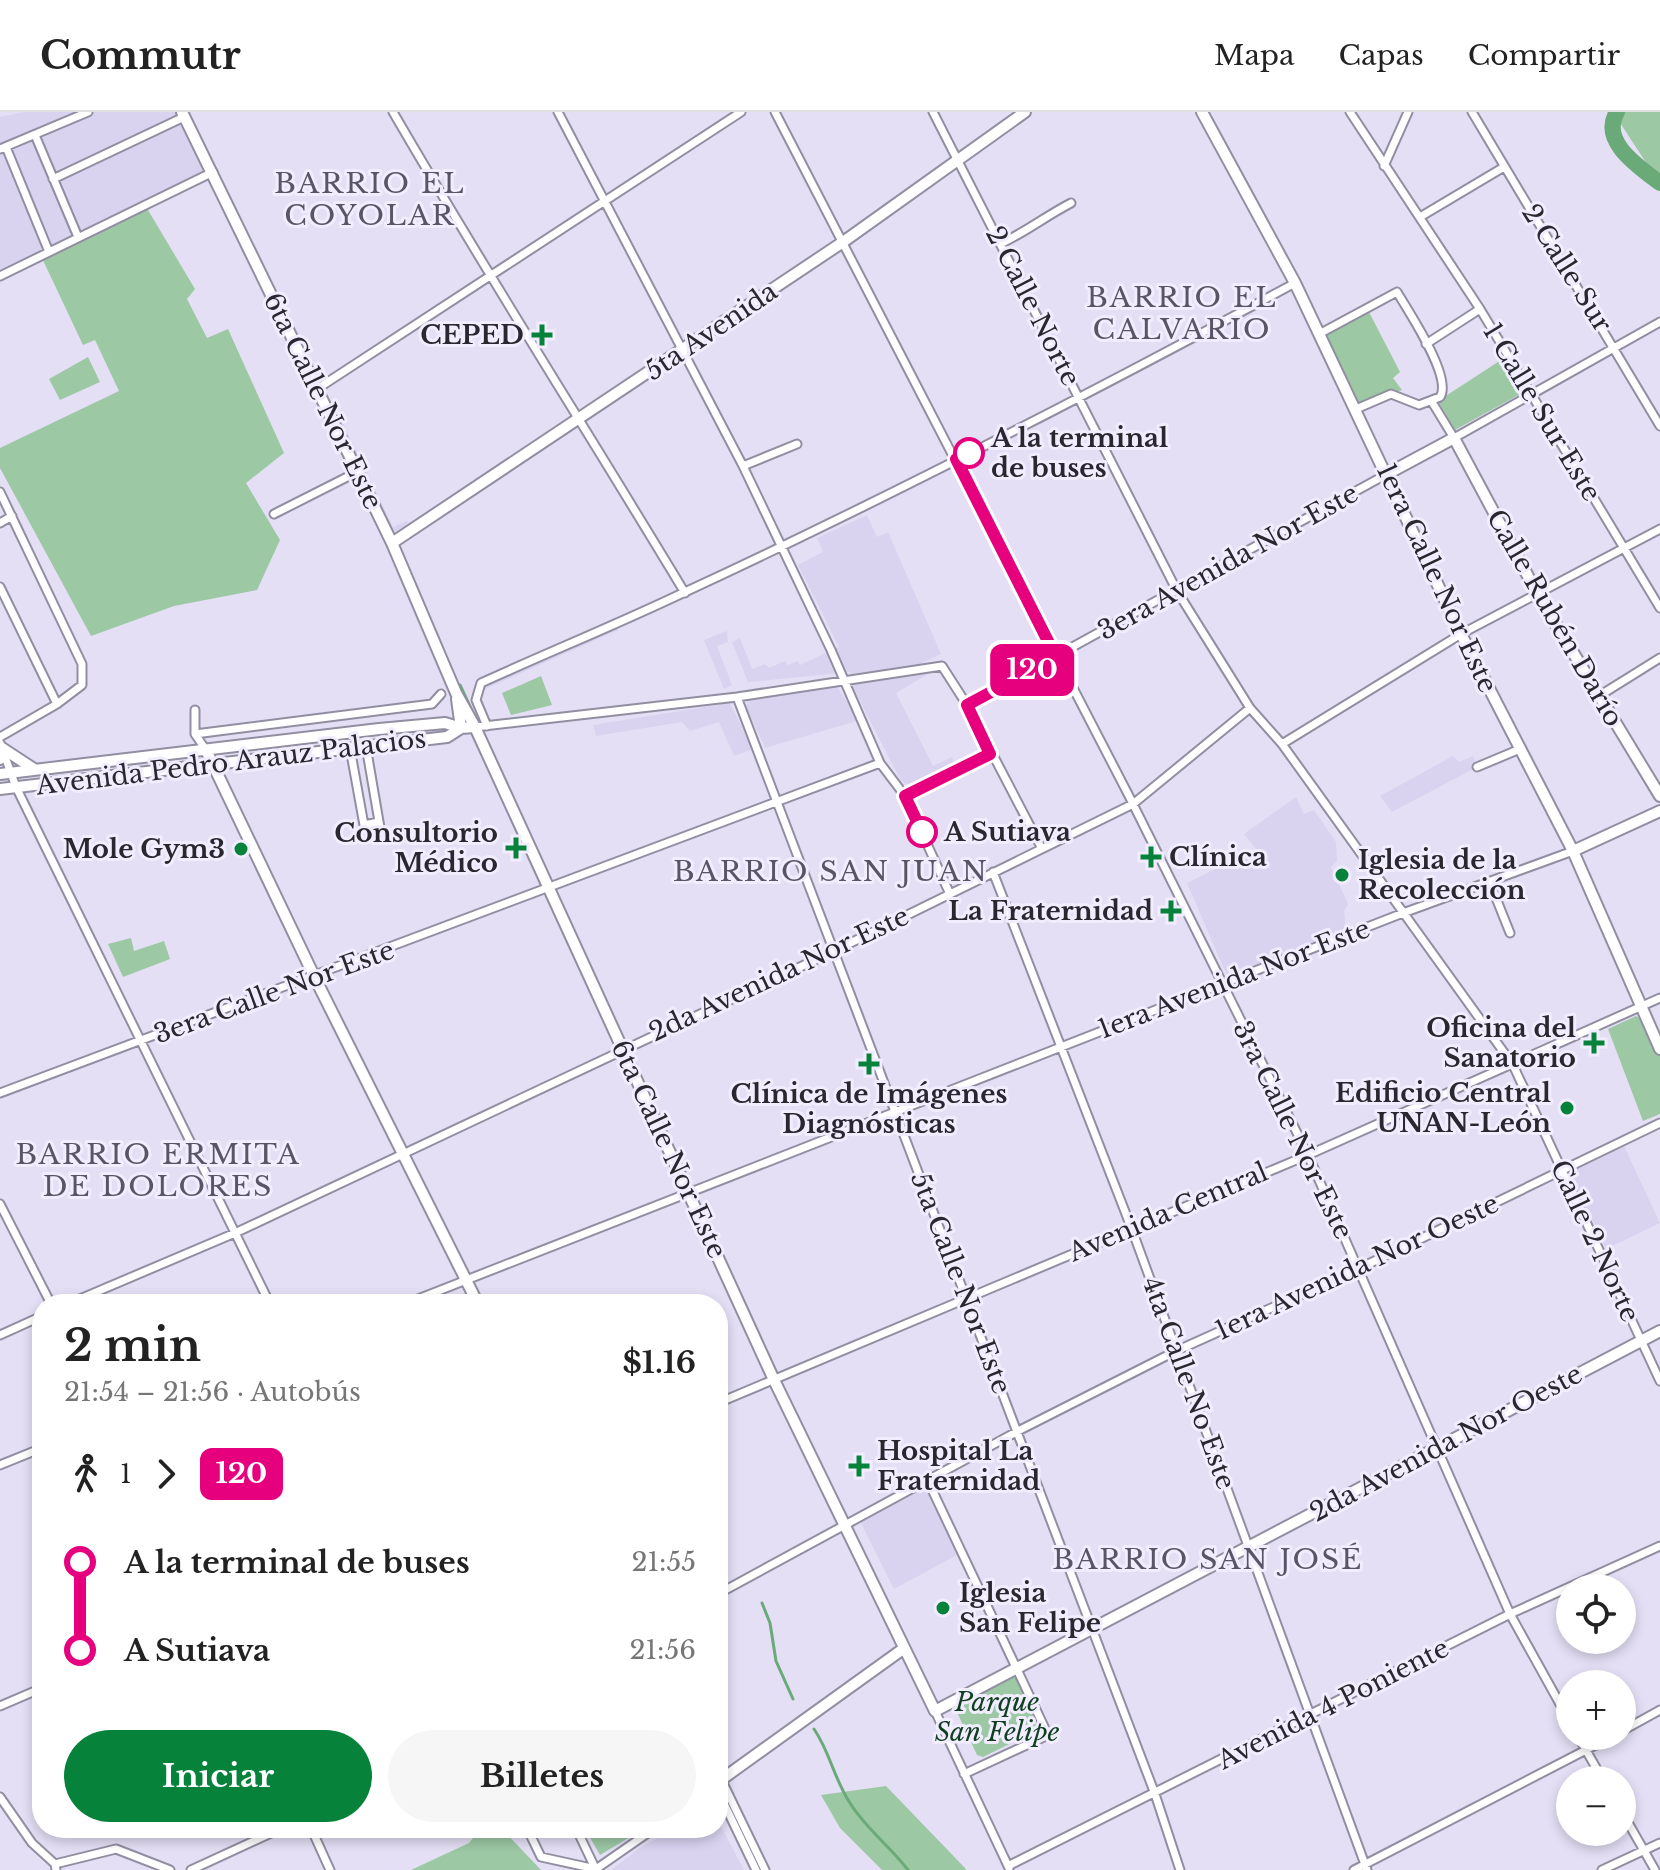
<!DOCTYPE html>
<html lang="es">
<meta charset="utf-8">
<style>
:root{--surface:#fff;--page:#f6f6f6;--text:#222;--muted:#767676;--line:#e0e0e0;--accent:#06823b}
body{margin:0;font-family:"Libre Baskerville",serif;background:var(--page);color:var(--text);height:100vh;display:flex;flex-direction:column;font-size:30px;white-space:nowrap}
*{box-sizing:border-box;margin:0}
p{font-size:26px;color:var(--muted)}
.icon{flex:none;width:44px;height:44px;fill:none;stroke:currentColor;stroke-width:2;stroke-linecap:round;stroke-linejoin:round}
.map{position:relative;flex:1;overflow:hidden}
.sheet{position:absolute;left:32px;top:1182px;width:696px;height:544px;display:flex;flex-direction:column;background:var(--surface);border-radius:32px;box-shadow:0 4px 12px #0003}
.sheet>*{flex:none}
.badge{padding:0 16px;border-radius:12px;font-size:28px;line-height:52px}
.buttons{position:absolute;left:1556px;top:1462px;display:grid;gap:16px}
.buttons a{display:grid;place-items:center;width:80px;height:80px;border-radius:50%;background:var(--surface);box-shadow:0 4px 12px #0003;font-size:40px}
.map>.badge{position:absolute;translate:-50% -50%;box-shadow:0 0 0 4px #fff}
.legs{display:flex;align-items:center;gap:12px;height:88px;padding:0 32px;font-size:26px}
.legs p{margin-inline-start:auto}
.summary{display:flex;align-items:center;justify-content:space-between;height:136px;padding:0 32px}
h1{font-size:44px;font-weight:700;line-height:60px}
.action{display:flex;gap:16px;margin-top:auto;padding:16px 32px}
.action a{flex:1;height:92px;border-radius:48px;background:var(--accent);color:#fff;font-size:32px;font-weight:700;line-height:92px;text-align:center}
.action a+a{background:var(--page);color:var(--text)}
ul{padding:0 32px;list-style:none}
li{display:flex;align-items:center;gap:28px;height:88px;font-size:30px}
li i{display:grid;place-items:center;width:12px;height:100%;margin:0 10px;background:currentColor}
li i::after{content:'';width:20px;height:20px;margin:-10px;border:6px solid;border-radius:50%;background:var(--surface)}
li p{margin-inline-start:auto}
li:first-child i{background:linear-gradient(#0000 50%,currentColor 0)}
li:last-child i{background:linear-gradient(currentColor 50%,#0000 0)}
header{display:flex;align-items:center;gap:48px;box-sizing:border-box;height:112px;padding:0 40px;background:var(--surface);border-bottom:2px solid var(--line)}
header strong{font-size:38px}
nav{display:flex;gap:44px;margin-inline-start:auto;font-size:28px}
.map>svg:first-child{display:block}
</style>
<header>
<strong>Commutr</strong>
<nav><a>Mapa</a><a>Capas</a><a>Compartir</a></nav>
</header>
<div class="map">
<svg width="1660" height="1758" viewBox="0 0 1660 1758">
<rect width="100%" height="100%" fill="#e4dff5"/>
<path fill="#d9d3f0" d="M24,0h58l-82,35v-30z
M94,0h84l31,58 -209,104v-121z
M333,290l60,125 14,-6 2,3 -13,8 -5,-2 -61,-126z
M867,403l10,22 11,-5 53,122 -21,10 -68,11 -2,-3 -102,10 -16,-40 8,-4 12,31 13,-5 4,4 16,-7 2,4 11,-4 2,4 39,-18 -41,-82 25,-13 -6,-14z
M614,509l4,9 -135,60 -3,-8z
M727,519l1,11 -11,4 15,39 -8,4 -20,-49z
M938,556l-42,25 37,73 19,-9 4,8 -44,22 -11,-6 -52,-101z
M837,575l23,33 -95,28 -19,-41 3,-7z
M730,591l23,46 -19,7 -15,-34 -29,9 -8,-9 -86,14 -3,-11z
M1453,644l6,6 14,-6 4,11 -85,45 -12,-16z
M1296,685l8,17 10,-4 22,32 1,19 -6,6 17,37 -4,7 2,21 -119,44 -40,-93 69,-34 -12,-15z
M1624,1034l36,77 -54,26 -37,-77z
M927,1375l32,67 -65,35 -33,-66z
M718,1709l26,49h-133l30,-23 36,-19h41z"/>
<path fill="#9cc8a4" d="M1613,0h47v72z
M145,93l50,84 -8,10 20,39 21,-9 56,124 -38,30 34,57 -23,50 -83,16 -83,30 -91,-168v-20l119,-57 -24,-51 -12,5 -42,-89z
M1369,200l31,60 -7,6 9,12 -44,13 -33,-69z
M88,245l12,25 -40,18 -11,-21z
M1501,248l21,33 -67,37 -17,-29z
M541,564l11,29 -41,10 -9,-22z
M131,826l3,13 30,-10 6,18 -47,18 -15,-33z
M1636,904l5,3 19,37v58l-17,7 -35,-92z
M1010,1565l7,1 21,52 -55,27 -6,-2 -22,-47z
M886,1674l79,82 1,2h-84l-42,-42 -19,-33z
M481,1716l17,10 6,-7 37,39h-130l58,-27z
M599,1716h46l-45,27 -12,-21z"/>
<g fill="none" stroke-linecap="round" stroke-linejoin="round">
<path stroke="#6aa978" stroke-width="3" d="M460,573l12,26
M762,1491l8,20 6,38 17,38
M814,1617c16,23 20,50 36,74 16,26 40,43 58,67"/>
<path stroke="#6aa978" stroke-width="16" d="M1617,0c-18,29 22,55 43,71"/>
<defs>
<path id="street" d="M393,0c94,162 195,320 292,481
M558,0l185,354 88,184 49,113 25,33 44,96
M775,0l354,684 179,359 202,459 60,108
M933,0l244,479 73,117 32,36 231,321 147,316
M1350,0l130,197 180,299
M1472,0l188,314
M35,23l43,102
M6,35l43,105
M0,37l88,-37
M1384,54l24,-54
M53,67l131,-62
M1420,105l84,-50
M1002,131c25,-12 44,-27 69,-40
M0,164l213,-104
M1319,222l78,-42c12,20 56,86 43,105l-21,8 -28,-11 -35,15
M1426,232l54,-35
M317,277l424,-277
M1432,290l22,36 206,-116
M743,354l54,-22
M0,380l82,172v21l-25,19
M274,402l83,-42
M0,411l12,-7
M0,475l57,117 -57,33
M1599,584l61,-38
M737,585l418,1097 25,76
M967,593l420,-231
M195,598v24l11,16
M487,614l-11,-26 5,-17c68,-31 137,-59 204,-91 207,-96 410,-201 610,-309
M475,615l262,-30 205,-31 25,39 74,142
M195,622l237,-30 9,-10
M0,631l16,44 254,517
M1282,632l179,-110 199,-105
M366,634l16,93
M350,636l14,77 15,-3
M1477,655l43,-18
M905,684l85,-42
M993,760l138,355 236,643
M1490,771l20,50
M0,981l880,-330
M0,1092l51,100
M68,1192l167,-71 599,-282 299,-147 117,-96
M405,1192l998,-391 170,-62
M0,1223l42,-19
M718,1291l590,-248 352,-157
M0,1353l42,-17
M928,1369l120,254 -84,39
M718,1482l300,-163 158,-80 184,-83 300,-145
M0,1594l42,-18
M935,1599l74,157
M1622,1619l38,-21
M1578,1624l25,44
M722,1669l43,89
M718,1679l38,79
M0,1685l32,46 23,21 1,6
M1622,1700l33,58
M311,1716l19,42
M527,1716l14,29 55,12 59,-41
M576,1716l20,42
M55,1752l61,-15 54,21
M1008,1754l502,-252 150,-68
M191,1758l91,-42
M1354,1758l259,-134
M1602,1758l58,-27"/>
<path id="secondary" d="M182,0l210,431 64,150 19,34 299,653 161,331 725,-380
M1202,0l93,171 166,351 112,217 87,198
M1387,362l67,-36 83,155 123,203
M392,431l451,-301 182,-130
M457,587l4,29
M206,638l108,226 164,328
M0,647l2,-11 32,21
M0,662l379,-45 66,-6 16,5 14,-1
M0,677l447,-52 14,-9
M1573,739l87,-40
M718,1670l185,-133"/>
</defs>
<use href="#street" stroke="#928ea1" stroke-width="11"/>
<use href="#secondary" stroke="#928ea1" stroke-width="14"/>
<use href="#street" stroke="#fff" stroke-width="7"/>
<use href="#secondary" stroke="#fff" stroke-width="10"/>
</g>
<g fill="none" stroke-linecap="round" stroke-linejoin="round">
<defs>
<path id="line-1" d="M922,720l-17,-36 85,-42 -23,-49 89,-48 -100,-198 13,-6"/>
</defs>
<use href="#line-1" stroke="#fff" stroke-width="18"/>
<use href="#line-1" stroke="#e6007e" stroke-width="12"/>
</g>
<g fill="#06823b" stroke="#f1edfe" stroke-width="3">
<path d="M538 211h8v8h8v8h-8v8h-8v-8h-8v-8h8z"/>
<path d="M512 724h8v8h8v8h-8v8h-8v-8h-8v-8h8z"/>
<circle cx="241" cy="737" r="8"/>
<path d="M1147 733h8v8h8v8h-8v8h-8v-8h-8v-8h8z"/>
<circle cx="1342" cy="763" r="8"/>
<path d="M1167 787h8v8h8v8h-8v8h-8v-8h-8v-8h8z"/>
<path d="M1590 919h8v8h8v8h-8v8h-8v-8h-8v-8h8z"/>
<path d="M865 940h8v8h8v8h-8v8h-8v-8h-8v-8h8z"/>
<circle cx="1567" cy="996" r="8"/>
<path d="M855 1342h8v8h8v8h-8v8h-8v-8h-8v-8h8z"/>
<circle cx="943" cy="1496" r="8"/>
</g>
<g fill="#fff" stroke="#e6007e" stroke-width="4">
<circle cx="969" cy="341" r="14"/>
<circle cx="922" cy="720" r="14"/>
</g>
<g text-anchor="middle" stroke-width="6" stroke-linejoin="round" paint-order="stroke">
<g font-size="26" fill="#29272f" stroke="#f1edfe">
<text transform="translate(1567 156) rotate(58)" y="9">2 Calle Sur</text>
<text transform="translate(1033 194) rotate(63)" y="9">2 Calle Norte</text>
<text transform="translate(711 219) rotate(-34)" y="9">5ta Avenida</text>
<text transform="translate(323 289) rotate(64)" y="9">6ta Calle Nor Este</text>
<text transform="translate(1542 300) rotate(59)" y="9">1 Calle Sur Este</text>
<text transform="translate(1228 450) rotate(-29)" y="9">3era Avenida Nor Este</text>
<text transform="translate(1437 466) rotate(65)" y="9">1era Calle Nor Este</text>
<text transform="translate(1555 506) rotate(60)" y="9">Calle Rubén Darío</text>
<text transform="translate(231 650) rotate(-7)" y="9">Avenida Pedro Arauz Palacios</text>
<text transform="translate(779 862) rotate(-25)" y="9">2da Avenida Nor Este</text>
<text transform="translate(1234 867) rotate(-21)" y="9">1era Avenida Nor Este</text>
<text transform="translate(274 880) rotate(-20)" y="9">3era Calle Nor Este</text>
<text transform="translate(1293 1018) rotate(64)" y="9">3ra Calle Nor Este</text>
<text transform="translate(669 1037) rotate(65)" y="9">6ta Calle Nor Este</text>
<text transform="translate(1168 1100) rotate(-23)" y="9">Avenida Central</text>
<text transform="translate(1595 1129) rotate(65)" y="9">Calle 2 Norte</text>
<text transform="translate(1357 1155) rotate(-25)" y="9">1era Avenida Nor Oeste</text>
<text transform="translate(961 1171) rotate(69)" y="9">5ta Calle Nor Este</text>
<text transform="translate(1189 1271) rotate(70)" y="9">4ta Calle No Este</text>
<text transform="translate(1446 1331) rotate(-28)" y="9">2da Avenida Nor Oeste</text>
<text transform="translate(1333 1592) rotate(-27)" y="9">Avenida 4 Poniente</text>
</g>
<g font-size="26" font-weight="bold" fill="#29272f" stroke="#f1edfe" text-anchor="end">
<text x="524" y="232">CEPED</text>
<text x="498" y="730">Consultorio<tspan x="498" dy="30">Médico</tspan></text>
<text x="225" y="746">Mole Gym3</text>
<text x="1169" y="754" text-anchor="start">Clínica</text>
<text x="1358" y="757" text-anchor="start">Iglesia de la<tspan x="1358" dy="30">Recolección</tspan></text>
<text x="1153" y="808">La Fraternidad</text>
<text x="1576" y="925">Oficina del<tspan x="1576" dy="30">Sanatorio</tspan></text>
<text x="1551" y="990">Edificio Central<tspan x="1551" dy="30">UNAN-León</tspan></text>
<text x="869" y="991" text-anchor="middle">Clínica de Imágenes<tspan x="869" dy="30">Diagnósticas</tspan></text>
<text x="877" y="1348" text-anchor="start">Hospital La<tspan x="877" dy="30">Fraternidad</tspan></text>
<text x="959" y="1490" text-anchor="start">Iglesia<tspan x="959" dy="30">San Felipe</tspan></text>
</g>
<g font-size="26" font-weight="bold" fill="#29272f" stroke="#f1edfe" text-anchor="start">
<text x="991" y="335">A la terminal<tspan x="991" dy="30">de buses</tspan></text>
<text x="944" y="729">A Sutiava</text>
</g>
<g font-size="26" font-style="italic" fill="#103f1f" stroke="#f1edfe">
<text x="997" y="1599">Parque<tspan x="997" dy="30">San Felipe</tspan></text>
</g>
<g font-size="28" letter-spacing="2" fill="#595567" stroke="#f1edfe">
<text x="370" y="81">BARRIO EL<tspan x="370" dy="32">COYOLAR</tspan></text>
<text x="1182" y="195">BARRIO EL<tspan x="1182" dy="32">CALVARIO</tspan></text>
<text x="831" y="769">BARRIO SAN JUAN</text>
<text x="158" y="1052">BARRIO ERMITA<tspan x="158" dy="32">DE DOLORES</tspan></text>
<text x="1208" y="1457">BARRIO SAN JOSÉ</text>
</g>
</g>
</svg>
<div class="buttons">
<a><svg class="icon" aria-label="locate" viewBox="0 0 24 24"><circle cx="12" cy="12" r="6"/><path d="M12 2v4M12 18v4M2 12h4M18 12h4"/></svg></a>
<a>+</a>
<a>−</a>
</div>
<b class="badge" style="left:1032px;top:558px;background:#e6007e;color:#fff">120</b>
<section class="sheet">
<div class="summary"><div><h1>2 min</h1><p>21:54 – 21:56 · Autobús</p></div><b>$1.16</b></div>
<div class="legs"><svg class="icon" aria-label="walk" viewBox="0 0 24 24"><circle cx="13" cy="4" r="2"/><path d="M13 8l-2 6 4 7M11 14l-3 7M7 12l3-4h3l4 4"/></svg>1<svg class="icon" aria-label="forward" viewBox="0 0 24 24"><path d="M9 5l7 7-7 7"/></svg><b class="badge" style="background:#e6007e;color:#fff">120</b></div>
<ul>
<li><i style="color:#e6007e"></i><b>A la terminal de buses</b><p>21:55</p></li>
<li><i style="color:#e6007e"></i><b>A Sutiava</b><p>21:56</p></li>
</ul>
<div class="action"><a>Iniciar</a><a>Billetes</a></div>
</section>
</div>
